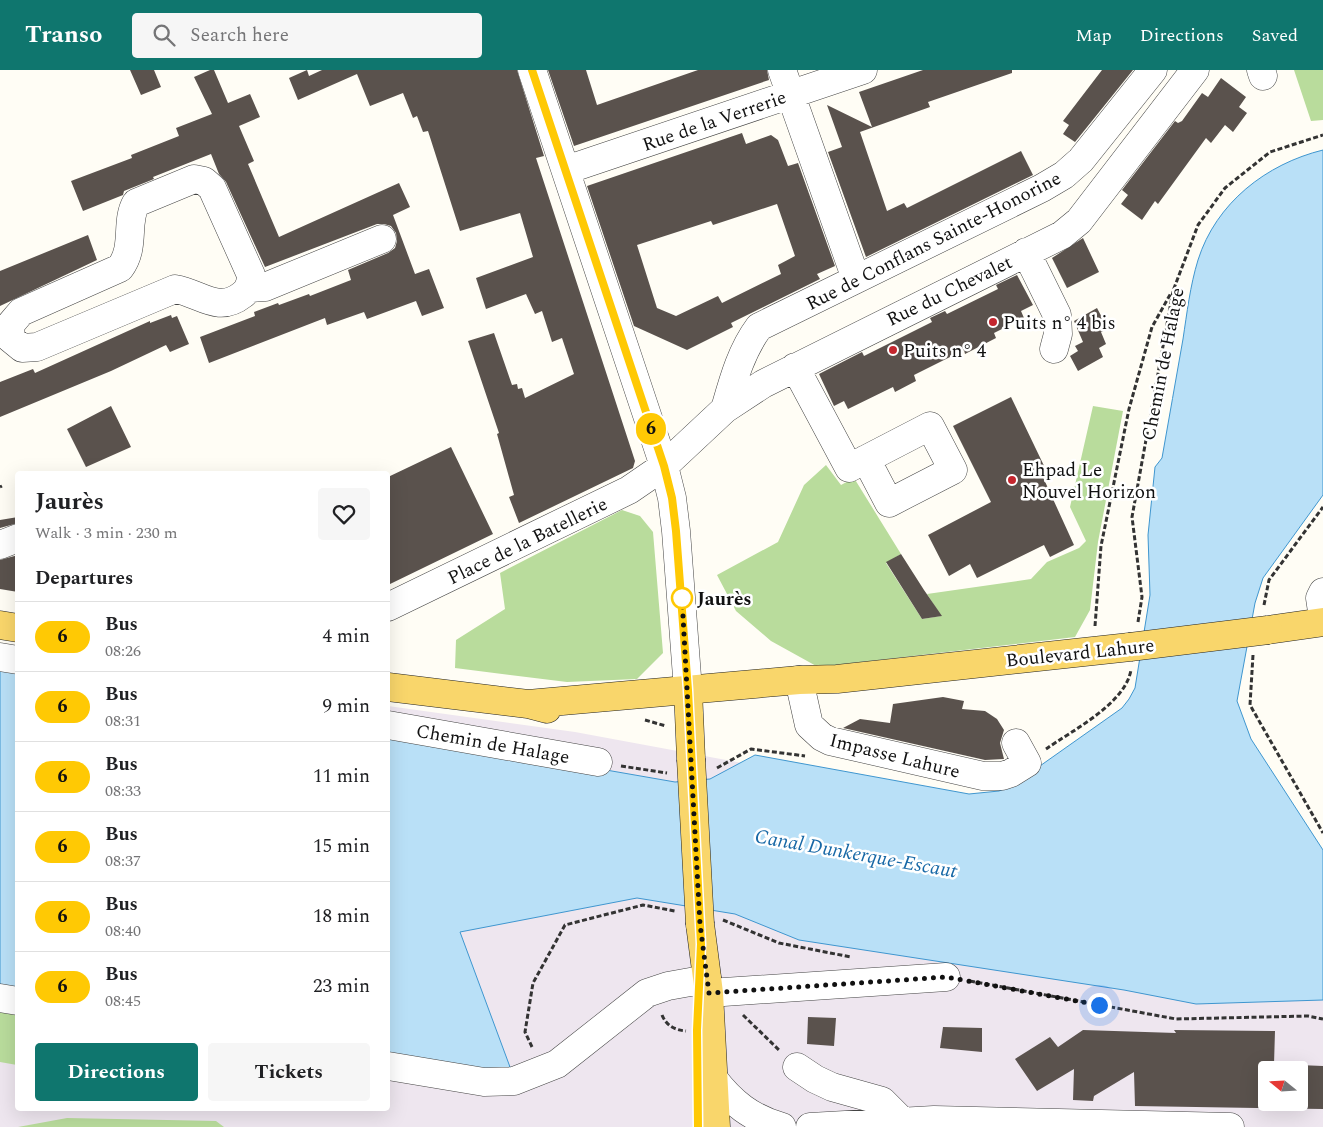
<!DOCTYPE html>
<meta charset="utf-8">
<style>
:root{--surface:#fff;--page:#f6f6f6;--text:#202124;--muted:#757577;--line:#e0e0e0;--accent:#0f766e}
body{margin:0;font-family:Spectral,serif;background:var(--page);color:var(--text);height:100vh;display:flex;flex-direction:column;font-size:19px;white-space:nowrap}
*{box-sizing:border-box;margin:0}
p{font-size:16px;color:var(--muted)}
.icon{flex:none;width:28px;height:28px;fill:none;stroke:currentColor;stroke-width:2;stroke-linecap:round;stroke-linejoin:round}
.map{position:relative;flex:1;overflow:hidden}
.panel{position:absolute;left:15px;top:401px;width:375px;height:640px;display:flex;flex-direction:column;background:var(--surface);border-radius:5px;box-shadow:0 5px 20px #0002}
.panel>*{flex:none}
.badge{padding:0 10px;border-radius:16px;font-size:18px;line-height:32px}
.needle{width:32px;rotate:288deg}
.controls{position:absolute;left:1258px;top:991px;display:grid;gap:10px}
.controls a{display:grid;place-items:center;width:50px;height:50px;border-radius:5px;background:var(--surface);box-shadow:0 5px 20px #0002;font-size:25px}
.you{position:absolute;width:25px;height:25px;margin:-12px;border:4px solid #fff;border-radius:50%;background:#1a73e8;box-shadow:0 0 0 8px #1a73e833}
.map>.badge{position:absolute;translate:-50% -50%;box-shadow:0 0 0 2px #fff}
h2{padding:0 20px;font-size:19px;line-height:45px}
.round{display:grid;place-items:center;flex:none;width:52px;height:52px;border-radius:5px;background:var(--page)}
.head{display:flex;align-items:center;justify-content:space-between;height:85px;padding:0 20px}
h1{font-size:24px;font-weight:700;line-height:38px}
.primary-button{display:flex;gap:10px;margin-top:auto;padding:10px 20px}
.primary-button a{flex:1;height:58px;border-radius:5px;background:var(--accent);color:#fff;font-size:20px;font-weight:700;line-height:58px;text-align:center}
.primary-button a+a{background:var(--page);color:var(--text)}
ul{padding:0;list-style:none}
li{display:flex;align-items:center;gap:15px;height:70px;padding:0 20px;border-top:1px solid var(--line)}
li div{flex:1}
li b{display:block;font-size:19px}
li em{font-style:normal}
li .badge{min-width:55px;font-weight:700;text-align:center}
header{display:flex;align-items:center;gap:30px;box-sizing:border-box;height:70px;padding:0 25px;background:var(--accent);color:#fff}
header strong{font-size:24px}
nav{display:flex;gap:28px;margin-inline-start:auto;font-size:18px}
.search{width:350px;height:45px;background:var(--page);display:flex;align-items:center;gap:12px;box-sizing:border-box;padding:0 18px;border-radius:5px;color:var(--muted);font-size:19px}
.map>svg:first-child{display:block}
</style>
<header>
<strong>Transo</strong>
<div class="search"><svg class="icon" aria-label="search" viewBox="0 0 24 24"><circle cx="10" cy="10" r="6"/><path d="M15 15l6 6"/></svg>Search here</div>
<nav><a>Map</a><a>Directions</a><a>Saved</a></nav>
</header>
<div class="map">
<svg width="1323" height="1057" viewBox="0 0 1323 1057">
<rect width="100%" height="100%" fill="#fffdf5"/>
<path fill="#eee6ef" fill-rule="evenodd" d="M0,582l18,2v455h370v-403l187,26 664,123 84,19v253h-1323zM1266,1000h33v32h-33z"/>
<path fill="#b9dc9c" d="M1294,0h29v50l-12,1z
M1093,336l30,5 -25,131 -8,68 -15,27 -257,30 -47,-26 -35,-30 -19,-36 61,-33 26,-57 22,-20 15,20 13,-7 47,76 -15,9 36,56 19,-3 -14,-22 104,-15 16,-17 32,-14 7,-7 -16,-34z
M622,440l18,6 13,16 10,121 -26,26 -70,3 -112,-14 1,-28 49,-31 -5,-36z
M0,942l17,3v50l-17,-3z
M67,1048l149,3 8,6h-206z"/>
<path fill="#b9e0f7" stroke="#3f96cf" d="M1323,80v345l-60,83 -8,25 -18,98 14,38 72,111v150l-127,4 -72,-14 -325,-50 -64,-26 -98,-16 -177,34 50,135 -17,5 -105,-18v-322l287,50 35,-3 45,-24 214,39 30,-3 14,-6 109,-77 7,-9 6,-11 15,-93 -2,-60 7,-68 7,-9c7,-40 14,-79 21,-119 4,-26 7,-53 15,-79 18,-57 68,-96 125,-110z
M0,595l17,3v322l-17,-3z"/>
<path fill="#5a524d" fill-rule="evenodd" d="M130,0h24l7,17 -20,8z
M210,0h4l14,33 22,-9 10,23 -21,9 15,35 -6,3 31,73 120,-54 11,24 -17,8 22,59 14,-5 15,39 -22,8 -6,-15 -49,18 -3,-7 -37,13 -2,-7 -116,45 -9,-26 55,-21 -1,-4 24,-9 1,2 30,-11 1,2 41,-16 -3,-10 40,-17 7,-5 2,-7 -1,-8 -5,-7 -7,-2h-7l-112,43 -39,-85 -7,-8 -8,-20 -58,23 1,2 -30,12 -1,4 -40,16 -12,-30 61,-23 -1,-3 48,-19 -3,-8 36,-14 -18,-37z
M307,0l2,6 13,-6h195l27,86 -8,2 99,303 -2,7 -114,55 -10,-26 5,-2 -17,-61 2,-1 -31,-92 26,-8 18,52 5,-1 1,5 4,-1 3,10 49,-24 -12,-36 -10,4 -10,-31 -7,3 -9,-20 -40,15 -10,-31 57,-21 -13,-44 -60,18 -32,-100 -5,1 -6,-16 -4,2 -10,-25 -33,13 -13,-32 -59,26 -9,-22z
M548,0h38l11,35 101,-35h69l2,10 -195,66z
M923,0h89v3l-84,29 2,5 -70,25 27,79 17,-8 3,5 114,-57 12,24 -167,82 -38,-105 14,-5 -15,-42 45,22 -13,-35z
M1102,0h31l-58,72 -12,-8 6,-9 -6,-4z
M1221,8l25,19 -7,10 8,6 -14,19 -8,-7 -14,18 -5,-5 -48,66 -3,-3 -13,19 -21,-16 7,-9 -6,-5 53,-69 3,2 4,-2 20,-28 6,4z
M742,63l4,11 25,-9 7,5 10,26 10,-3 37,103 -18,8 3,5 -89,44 2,4 -46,23 -53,-24 -47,-140zM777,134l18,52 -17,9 3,9 -59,29 -4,-7 -42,20 -19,-8 -20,-63 74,-24 2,4z
M88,165l9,25 -97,46v-35z
M1083,168l16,34 -32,16 -15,-30z
M1017,205l16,30 -12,6 3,7 -30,15 2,5 -31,16 -1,-4 -50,25 2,6 -21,11 -2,-5 -45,22 -4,-8 -10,5 -15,-32 43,-22 2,4 68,-34 -2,-4 15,-7 2,3 51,-25 -2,-4z
M1097,238l11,21 -7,3 5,12 -7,4 4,9 -25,14 -8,-15 8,-5 -3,-5 8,-4 -9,-21z
M171,245l1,3 5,-2 12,28 -19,8 -4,-7 -55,26 -111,46v-35l33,-13 2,4 115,-52v2z
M1011,327l36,75 -5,3 32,70 -24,12 -6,-12 -67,33 -7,-14 -21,12 -21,-41 63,-33 -38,-76z
M111,336l20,41 -45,20 -19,-38z
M451,377l42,87 -105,51v-108z
M18,447v6l-18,5v-8z
M901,484l23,36 18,26 -20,3 -36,-57z
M18,485v37l-18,-3v-29z
M943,627l21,4 -2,8 23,2 12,8 7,11 -4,13 4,16 -19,1 -142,-32 17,-9 30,4 3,-19z
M808,947l28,1 -2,28 -27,-2z
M943,957l39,1v24l-42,-4z
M1083,960l93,3 -2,-3 101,1 -1,33 49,2v43l-188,-3 -1,-34 -40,24 -1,5 -20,-1 1,-31 -37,22 -22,-32 35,-22 8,10zM1266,1000h33v32h-33z"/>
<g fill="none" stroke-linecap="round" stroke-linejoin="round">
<defs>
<path id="minor" d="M532,0l132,396 8,32 4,33 12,159
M782,0l74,209
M1261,0l2,6
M566,100l297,-100
M194,109l10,2 8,7 39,87c0,8 -2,15 -9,20 -24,19 -42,-2 -67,-6l-138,58 -15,1 -11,-9 -1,-14 11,-13 99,-44c16,-21 5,-46 16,-65z
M1026,182l31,63 1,19 -4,15
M249,218l16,-1 117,-48
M795,297l54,101 81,-42 23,44 -64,33 -23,-44
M725,339c8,-28 16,-58 34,-82l283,-139 22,-13 17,-15 72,-90
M0,475l18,-7
M1323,522l-3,6 3,20
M388,537l241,-117 35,-24 61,-57 38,-25 299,-149 17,-14 116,-151
M0,587l18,3
M799,610l10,45 13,12 8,4 153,35h19l9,-3 16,-10 -11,-20
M388,655l210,37
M709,923l237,-16
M0,928l18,3
M388,996l96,16 30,-1 43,-17 90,-71 21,-7 39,-7
M797,997l18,12 17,8 50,14 20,20
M713,1008c19,25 38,40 69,49
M810,1057l124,-7 296,7"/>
<path id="major" d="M0,555l18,3
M1268,560l55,-8
M388,617l140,17 19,5
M688,620l3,69
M528,634l271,-24 38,-1 293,-32
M700,854l9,69 7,134"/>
</defs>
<use href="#minor" stroke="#444" stroke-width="29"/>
<use href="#major" stroke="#222" stroke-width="29"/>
<path stroke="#333" stroke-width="3" stroke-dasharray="5 2.5" stroke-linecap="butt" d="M0,417l2,-1
M1264,535l5,-25 54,-73
M1138,552l4,-25 -10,-80 41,-226 25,-66 27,-37 45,-36 53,-17
M1095,556l6,-80 28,-137 23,-82 19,-34
M1253,585l-3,50 73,128
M645,650l21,6
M1046,679c27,-19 79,-45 85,-79
M621,696l46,7
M717,698l34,-19 54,7
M723,850l56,23 72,14
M970,911l206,38 132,-3 15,3
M662,945c4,10 12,15 24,16
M743,945l37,36
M532,977l-7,-15 8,-49 32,-58 78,-20 32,6"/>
<use href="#minor" stroke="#fff" stroke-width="28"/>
<use href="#major" stroke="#f9d66b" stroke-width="28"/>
<defs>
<path id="major-bridge" d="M1130,577l138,-17
M691,689l9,165"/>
</defs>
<use href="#major-bridge" stroke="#222" stroke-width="29" stroke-linecap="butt"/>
<use href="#major-bridge" stroke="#f9d66b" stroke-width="28"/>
</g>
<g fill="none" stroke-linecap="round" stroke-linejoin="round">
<defs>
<path id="line" d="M532,0l132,396 8,32 4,33 12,159 13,254 -4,86 1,97"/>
</defs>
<use href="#line" stroke="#fff" stroke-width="11"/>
<use href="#line" stroke="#ffc904" stroke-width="8"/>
<path stroke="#111" stroke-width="5" stroke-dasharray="0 9" d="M682,528l18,326 9,69 237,-16 153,28"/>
</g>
<g fill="#c4262e" stroke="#fff" stroke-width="2">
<circle cx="993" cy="252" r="5"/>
<circle cx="893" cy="280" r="5"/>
<circle cx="1012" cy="410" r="5"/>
</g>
<circle fill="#fff" stroke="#ffc904" stroke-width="2.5" cx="682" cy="528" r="10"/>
<g text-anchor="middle" stroke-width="5" stroke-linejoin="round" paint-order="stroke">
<g font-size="19" fill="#111" stroke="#fff">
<text transform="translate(714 50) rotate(-19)" y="7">Rue de la Verrerie</text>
<text transform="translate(933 170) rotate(-27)" y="7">Rue de Conflans Sainte-Honorine</text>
<text transform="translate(949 220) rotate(-26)" y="7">Rue du Chevalet</text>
<text transform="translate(1162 294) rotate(-79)" y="7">Chemin de Halage</text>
<text transform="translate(527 470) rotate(-26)" y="7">Place de la Batellerie</text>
<text transform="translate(1080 582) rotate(-6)" y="7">Boulevard Lahure</text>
<text transform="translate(493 673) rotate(10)" y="7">Chemin de Halage</text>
<text transform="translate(895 685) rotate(14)" y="7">Impasse Lahure</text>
</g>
<g font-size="19" fill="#111" stroke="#fff" text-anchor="start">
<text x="1003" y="259">Puits n° 4 bis</text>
<text x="903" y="287">Puits n° 4</text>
<text x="1022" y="406">Ehpad Le<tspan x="1022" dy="22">Nouvel Horizon</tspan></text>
</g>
<g font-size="19" font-weight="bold" fill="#111" stroke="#fff" text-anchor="start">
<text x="697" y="535">Jaurès</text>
</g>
<g font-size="20" font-style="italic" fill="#1768a6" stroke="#fff">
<text transform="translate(856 783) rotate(10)" y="7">Canal Dunkerque-Escaut</text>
</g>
</g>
</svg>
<div class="controls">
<a><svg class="needle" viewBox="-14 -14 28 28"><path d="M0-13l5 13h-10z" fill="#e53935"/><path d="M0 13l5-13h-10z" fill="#757577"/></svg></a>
</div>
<div class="you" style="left:1099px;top:935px"></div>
<b class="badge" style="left:651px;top:359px;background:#ffc904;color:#111">6</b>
<section class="panel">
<div class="head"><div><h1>Jaurès</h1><p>Walk · 3 min · 230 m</p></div><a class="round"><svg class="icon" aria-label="heart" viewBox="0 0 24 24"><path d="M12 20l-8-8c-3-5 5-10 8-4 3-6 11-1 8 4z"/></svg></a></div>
<h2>Departures</h2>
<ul>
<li><span class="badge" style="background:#ffc904;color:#111">6</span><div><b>Bus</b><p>08:26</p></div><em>4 min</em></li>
<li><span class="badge" style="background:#ffc904;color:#111">6</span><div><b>Bus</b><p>08:31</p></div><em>9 min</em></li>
<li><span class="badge" style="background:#ffc904;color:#111">6</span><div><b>Bus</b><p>08:33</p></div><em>11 min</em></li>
<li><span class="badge" style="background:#ffc904;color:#111">6</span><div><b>Bus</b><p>08:37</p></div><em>15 min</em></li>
<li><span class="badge" style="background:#ffc904;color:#111">6</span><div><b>Bus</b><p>08:40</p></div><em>18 min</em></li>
<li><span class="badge" style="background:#ffc904;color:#111">6</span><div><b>Bus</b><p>08:45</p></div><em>23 min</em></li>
</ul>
<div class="primary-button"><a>Directions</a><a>Tickets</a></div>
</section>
</div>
